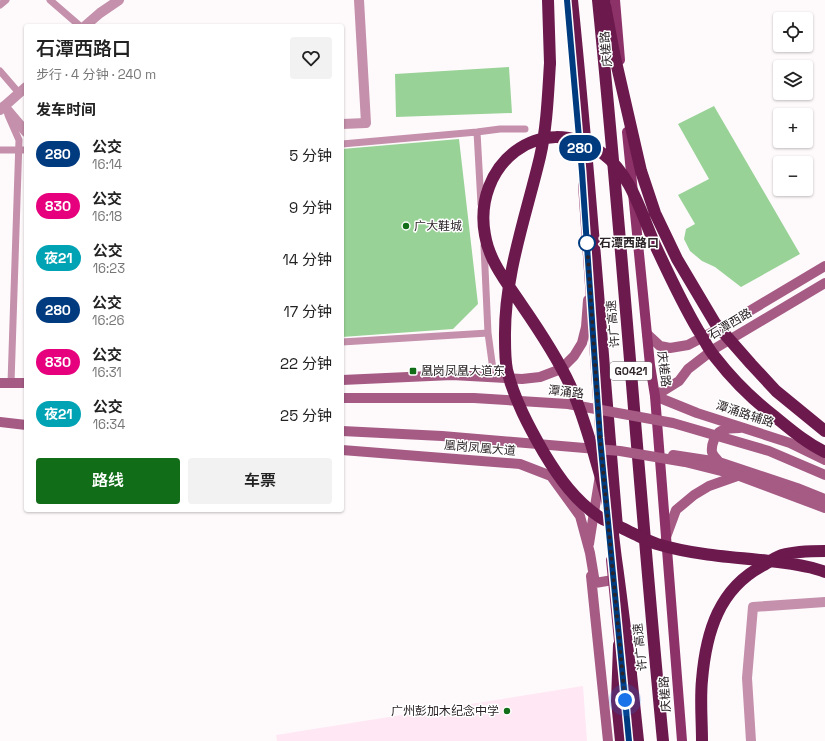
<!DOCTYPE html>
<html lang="zh">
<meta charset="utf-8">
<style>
:root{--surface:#fff;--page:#f2f2f2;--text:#222;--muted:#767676;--accent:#126d18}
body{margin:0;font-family:"Space Grotesk","Noto Sans SC",sans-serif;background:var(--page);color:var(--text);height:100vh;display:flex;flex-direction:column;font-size:15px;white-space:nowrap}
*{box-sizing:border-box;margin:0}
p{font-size:13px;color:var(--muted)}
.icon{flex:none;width:22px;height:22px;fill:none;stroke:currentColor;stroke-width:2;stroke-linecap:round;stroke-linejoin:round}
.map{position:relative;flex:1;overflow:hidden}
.side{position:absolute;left:24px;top:24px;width:320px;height:488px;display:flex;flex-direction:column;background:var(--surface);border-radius:4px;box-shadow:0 1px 3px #0004}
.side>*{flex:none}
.badge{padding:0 8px;border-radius:13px;font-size:14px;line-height:26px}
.controls{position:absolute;left:773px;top:12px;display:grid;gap:8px}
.controls a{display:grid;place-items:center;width:40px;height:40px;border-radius:4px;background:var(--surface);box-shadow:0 1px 3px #0004;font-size:20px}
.you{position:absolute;width:20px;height:20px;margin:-10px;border:3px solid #fff;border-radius:50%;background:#1a73e8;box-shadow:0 0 0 6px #1a73e833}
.map>.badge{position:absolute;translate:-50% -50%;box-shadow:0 0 0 2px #fff}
h2{padding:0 12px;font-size:15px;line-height:36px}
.round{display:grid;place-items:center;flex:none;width:42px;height:42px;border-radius:4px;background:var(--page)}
.overview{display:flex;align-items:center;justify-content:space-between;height:68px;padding:0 12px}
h1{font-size:19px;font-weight:600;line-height:30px}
.button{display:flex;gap:8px;margin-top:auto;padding:8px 12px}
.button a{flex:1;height:46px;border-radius:4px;background:var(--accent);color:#fff;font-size:16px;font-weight:600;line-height:46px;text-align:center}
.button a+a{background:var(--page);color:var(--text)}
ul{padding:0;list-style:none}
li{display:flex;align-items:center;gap:12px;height:52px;padding:0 12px}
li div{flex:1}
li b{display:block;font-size:15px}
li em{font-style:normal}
li .badge{min-width:44px;font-weight:700;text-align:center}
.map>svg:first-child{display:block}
</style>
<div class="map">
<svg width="825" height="741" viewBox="0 0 825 741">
<rect width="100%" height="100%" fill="#fefafc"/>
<path fill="#ffe7f3" d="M583,686l4,55h-310l-1,-6z"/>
<path fill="#99d296" d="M509,67l3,46 -116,4 -1,-43z
M714,106l86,148 -59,33 -26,-20 -13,-6 -12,-10 -6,-12 2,-10 9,-5 -17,-29 31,-16 -31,-55z
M459,139l19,165 -25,25 -111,8v-188z"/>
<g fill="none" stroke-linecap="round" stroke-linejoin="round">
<path stroke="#c490ab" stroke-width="7" d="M50,0l30,26
M0,5l6,-5
M0,71l19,22
M8,115l11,25 -8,243
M477,132l4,72
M342,144l135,-12 23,-3h25
M0,150h26
M484,246l4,87 6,44
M342,342l146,-9"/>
<path stroke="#c490ab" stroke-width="10" d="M85,26l15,-13 19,-13
M4,106l22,26
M0,110l26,-23
M342,124l24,-1 -7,-123
M751,741l-4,-63 6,-71 72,-5"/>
<path stroke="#a55b84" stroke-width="10" d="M647,334l13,12 10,2 18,-3 38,-20 99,-59
M342,380l110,-5 70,4 18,-2 21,-8 13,-13 8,-13 4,-16 2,-27
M0,383h26
M655,396l24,-15 9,-12 26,-20 111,-66
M655,396l42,17 93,30 35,17
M0,422l26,3
M342,450l178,14 31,12 29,40 10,37 5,30 18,-3
M673,455l46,7 78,26 28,11
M719,462c-2,-3 -6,-6 -7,-10 -1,-7 3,-18 9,-21 6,-3 13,-3 19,-3
M666,537l10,-27 18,-15 15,-9 34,-12
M589,544l11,-69
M591,576l17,165"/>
<path stroke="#8c3269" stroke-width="10" d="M615,0l5,60
M627,132l23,233 5,31 27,345
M583,185l20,287
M611,560l9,91
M622,673l7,68"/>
<path stroke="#6c194e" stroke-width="12" d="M548,0l2,63
M572,0c18,175 30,351 45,527
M598,0c25,247 41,494 65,741
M619,645l-2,56 4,40
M630,665l8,76
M702,741c0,-20 -2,-41 0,-61 4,-48 17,-92 62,-115 6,-4 12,-8 18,-10 14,-4 29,-4 43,-4"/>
<path stroke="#a55b84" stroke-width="10" d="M342,398h132l94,6 105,19 96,28 56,24
M342,431l100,5 178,15 65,11 52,13 88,33"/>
<path stroke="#6c194e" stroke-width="12" d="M604,0l10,53 27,118 14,42 22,46 38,64 36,41 25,27 49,40
M550,63c-2,31 -3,63 -10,94 -14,59 -36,119 -35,181 0,11 0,22 2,32 7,29 22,57 37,83 15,25 32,49 57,65 9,5 20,9 29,14 9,4 18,9 27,12 33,10 69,13 104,16 21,3 44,4 64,12
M631,675c-5,-36 -9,-73 -14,-109 -3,-19 -4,-39 -8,-57 -4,-19 -10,-37 -15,-55 -7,-24 -14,-47 -24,-69 -13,-28 -31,-55 -49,-81 -14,-21 -32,-43 -36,-69 -13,-69 55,-127 117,-82 30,22 39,61 54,94 13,28 26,56 42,83 6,9 10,19 17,27 17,22 37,42 59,59 16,13 32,27 51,36"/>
</g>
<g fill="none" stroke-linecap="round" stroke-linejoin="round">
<defs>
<path id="line" d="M567,0l15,172 18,266 29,303"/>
</defs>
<use href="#line" stroke="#fff" stroke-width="9"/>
<use href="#line" stroke="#003b80" stroke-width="6"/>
<path stroke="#2c2428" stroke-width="4" stroke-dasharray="0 7.2" d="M587,243l13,195 25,262"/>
</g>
<g fill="#126d18" stroke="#fff" stroke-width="1.5">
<circle cx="406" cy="226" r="4"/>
<rect x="409" y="367" width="8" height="8" rx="2"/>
<circle cx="507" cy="711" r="4"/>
</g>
<circle fill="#fff" stroke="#003b80" stroke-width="2" cx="587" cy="243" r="8"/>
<g text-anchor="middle" stroke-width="3" stroke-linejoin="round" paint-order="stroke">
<rect fill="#fff" stroke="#6b6668" stroke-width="1" x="610" y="362" width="42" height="18" rx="3"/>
<g font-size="11" font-weight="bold" fill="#2c2428">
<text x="631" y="375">G0421</text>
</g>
<g font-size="12" fill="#2c2428" stroke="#fff">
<text transform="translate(606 49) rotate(-95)" y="4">庆槎路</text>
<text transform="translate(613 324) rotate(-95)" y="4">许广高速</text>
<text transform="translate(730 324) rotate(-31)" y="4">石潭西路</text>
<text transform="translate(664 369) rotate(83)" y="4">庆槎路</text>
<text transform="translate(566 392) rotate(6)" y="4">潭涌路</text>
<text transform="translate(745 414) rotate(18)" y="4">潭涌路辅路</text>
<text transform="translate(480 448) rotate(5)" y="4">凰岗凤凰大道</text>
<text transform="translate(640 647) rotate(-96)" y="4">许广高速</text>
<text transform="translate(665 694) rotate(-94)" y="4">庆槎路</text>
</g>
<g font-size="12" fill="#2c2428" stroke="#fff" text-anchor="start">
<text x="414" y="230">广大鞋城</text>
<text x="421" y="375">凰岗凤凰大道东</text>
<text x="499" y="715" text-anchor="end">广州彭加木纪念中学</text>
</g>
<g font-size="12" font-weight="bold" fill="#2c2428" stroke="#fff" text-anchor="start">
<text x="599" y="247">石潭西路口</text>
</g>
</g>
</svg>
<div class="controls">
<a><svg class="icon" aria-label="locate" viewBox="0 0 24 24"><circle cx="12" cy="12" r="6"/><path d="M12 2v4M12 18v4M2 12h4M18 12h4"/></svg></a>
<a><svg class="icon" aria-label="layers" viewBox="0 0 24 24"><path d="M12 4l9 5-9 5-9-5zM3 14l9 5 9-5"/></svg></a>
<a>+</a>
<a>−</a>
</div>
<div class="you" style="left:625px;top:700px"></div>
<b class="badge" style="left:580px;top:148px;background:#003b80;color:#fff">280</b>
<section class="side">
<div class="overview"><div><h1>石潭西路口</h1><p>步行 · 4 分钟 · 240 m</p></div><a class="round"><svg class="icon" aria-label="heart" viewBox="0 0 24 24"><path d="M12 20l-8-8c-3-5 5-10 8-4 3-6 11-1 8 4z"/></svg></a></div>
<h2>发车时间</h2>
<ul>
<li><span class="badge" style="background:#003b80;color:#fff">280</span><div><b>公交</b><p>16:14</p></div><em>5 分钟</em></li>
<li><span class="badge" style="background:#e6007e;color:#fff">830</span><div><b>公交</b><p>16:18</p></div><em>9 分钟</em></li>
<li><span class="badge" style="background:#00a3b4;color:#fff">夜21</span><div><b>公交</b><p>16:23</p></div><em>14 分钟</em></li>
<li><span class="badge" style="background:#003b80;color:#fff">280</span><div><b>公交</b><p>16:26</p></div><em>17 分钟</em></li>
<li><span class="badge" style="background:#e6007e;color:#fff">830</span><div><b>公交</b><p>16:31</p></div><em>22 分钟</em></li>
<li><span class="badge" style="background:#00a3b4;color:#fff">夜21</span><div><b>公交</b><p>16:34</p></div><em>25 分钟</em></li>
</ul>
<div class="button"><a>路线</a><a>车票</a></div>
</section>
</div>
